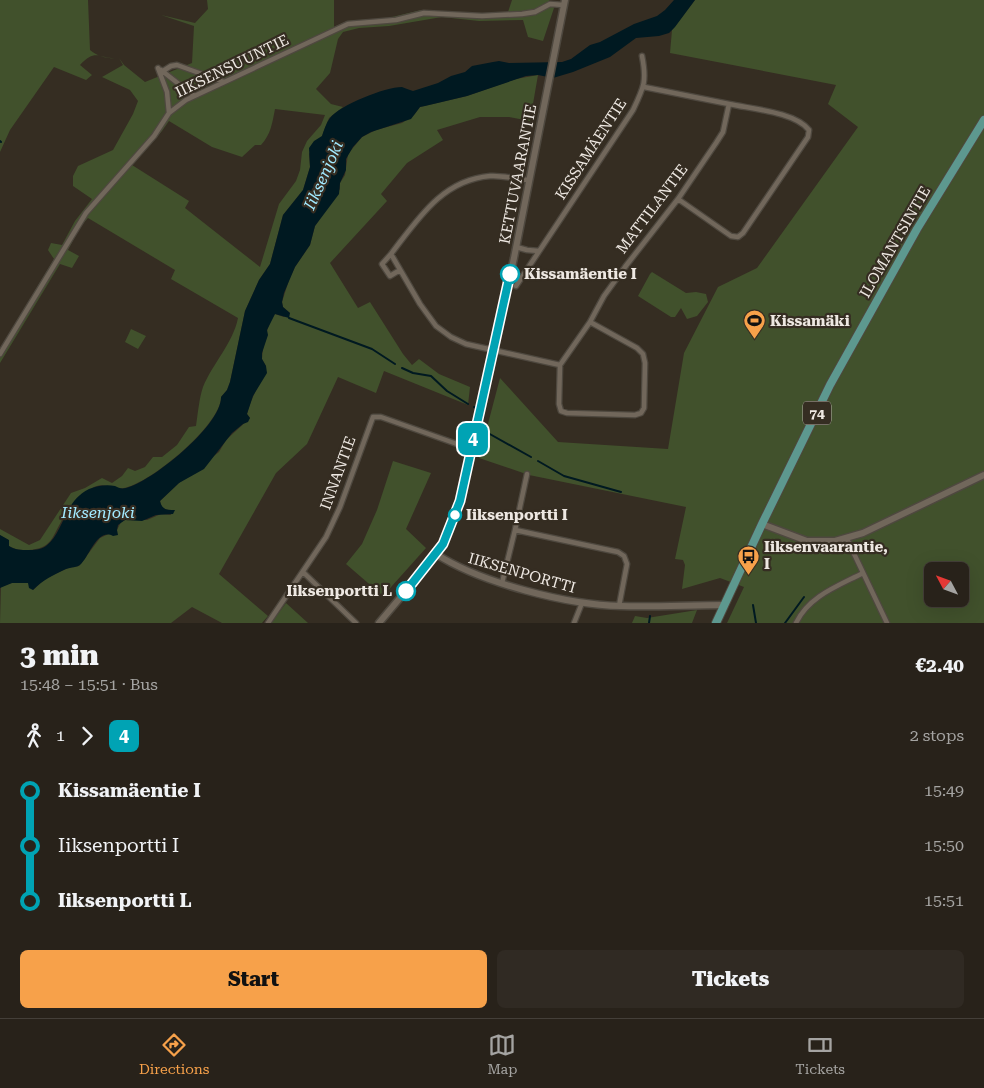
<!DOCTYPE html>
<meta charset="utf-8">
<style>
:root{--surface:#28221a;--page:#302a23;--text:#f1f3f6;--muted:#a5a4a2;--line:#443f39;--accent:#f7a14a}
body{margin:0;font-family:"Roboto Serif",serif;background:var(--page);color:var(--text);height:100vh;display:flex;flex-direction:column;font-size:19px;white-space:nowrap}
*{box-sizing:border-box;margin:0}
p{font-size:16px;color:var(--muted)}
.icon{flex:none;width:28px;height:28px;fill:none;stroke:currentColor;stroke-width:2;stroke-linecap:round;stroke-linejoin:round}
.map{position:relative;height:623px;overflow:hidden}
.drawer{display:flex;flex-direction:column;background:var(--surface);flex:1}
.drawer>*{flex:none}
.badge{padding:0 10px;border-radius:8px;font-size:18px;line-height:32px}
.needle{width:32px;rotate:311deg}
.tools{position:absolute;left:924px;top:562px;display:grid;gap:10px}
.tools a{display:grid;place-items:center;width:45px;height:45px;border-radius:8px;background:var(--surface);box-shadow:0 5px 20px #0002,0 0 0 1px var(--line);font-size:25px}
.map>.badge{position:absolute;translate:-50% -50%;box-shadow:0 0 0 2px #fff}
.legs{display:flex;align-items:center;gap:8px;height:55px;padding:0 20px;font-size:16px}
.legs p{margin-inline-start:auto}
.summary{display:flex;align-items:center;justify-content:space-between;height:85px;padding:0 20px}
h1{font-size:28px;font-weight:800;line-height:38px}
.cta{display:flex;gap:10px;margin-top:auto;padding:10px 20px}
.cta a{flex:1;height:58px;border-radius:8px;background:var(--accent);color:#111;font-size:20px;font-weight:800;line-height:58px;text-align:center}
.cta a+a{background:var(--page);color:var(--text)}
ul{padding:0 20px;list-style:none}
li{display:flex;align-items:center;gap:18px;height:55px;font-size:19px}
li i{display:grid;place-items:center;width:8px;height:100%;margin:0 6px;background:currentColor}
li i::after{content:'';width:12px;height:12px;margin:-6px;border:4px solid;border-radius:50%;background:var(--surface)}
li p{margin-inline-start:auto}
li:first-child i{background:linear-gradient(#0000 50%,currentColor 0)}
li:last-child i{background:linear-gradient(currentColor 50%,#0000 0)}
.menu{display:flex;justify-content:space-around;align-items:center;height:70px;border-top:1px solid var(--line);background:var(--surface);font-size:14px;color:var(--muted)}
.menu a{display:grid;justify-items:center;gap:2px}
.menu .current{color:var(--accent)}
.map>svg:first-child{display:block}
</style>
<div class="map">
<svg width="984" height="623" viewBox="0 0 984 623">
<rect width="100%" height="100%" fill="#352d22"/>
<path fill="#41512c" fill-rule="evenodd" d="M0,0h88l2,50c8,7 19,9 29,8l5,7 21,17 47,-19 2,-37 -33,-11 34,8 13,-14 -1,-9h127v27l13,-6 41,-3 33,-8 58,4 29,-2 4,-12h37l5,8 -11,33 -15,-4 -5,-17 -44,1 -37,-4 -53,9 -30,2 -16,4 -5,7 -8,34 -14,16 15,15 12,3 -14,11 -7,18 -13,18 1,13 -7,23 -20,25 -13,49 -11,16 -14,31 -15,71 -3,8 -6,7c1,27 -71,87 -97,91 -10,2 -19,-6 -30,-1 -5,3 -28,27 -32,33 -10,17 -10,29 -34,30 -7,0 -13,0 -19,-4l-1,-6 -8,-5v-6l29,16 11,-5 31,-47 14,-5 17,-10 10,5 10,-7 6,-8 7,3 10,-4 8,-10h9l15,-12 12,-18 7,-1c2,-13 3,-27 7,-39 10,-24 30,-44 35,-69l-67,-39 4,-9 -87,-52 -8,9 -12,23 11,6 -7,12 -12,-4 -60,99v-14l54,-90 -6,-9 3,-7 11,2 13,-24 17,-22 -19,-13v-10l5,-10 35,-16 20,-36 5,-13 -8,-11 -28,-13 21,-12 -4,-7c-20,2 -22,-11 -39,7l12,10 -6,5 -32,-13 -44,63 -10,22zM275,109l50,6 -4,10 -14,16 -5,11 -2,18 -4,11 -17,23 -19,63 -75,-59 4,-7 -57,-36 30,-34 7,-10 43,26 30,10 13,-12h6c10,-11 11,-21 14,-36z
M695,0h289v623h-257l17,-36 -24,-9 -38,11 3,-24 -2,-5 -8,-1 11,-52 -157,-32 -50,-17 21,-80 58,64 110,7 16,-96 34,-66 39,-19 101,-141 -30,-23 8,-19 -166,-32 2,-23zM932,571h28v28h-28z
M538,75l-8,46 -21,-4h-29l-43,13 6,10 -36,23 -26,31 6,7 -57,62 28,45 12,-6 33,52 9,11 7,-6 20,15 31,13 -2,18 -84,-34 -8,22 -38,-16 -31,67 -31,29 -57,101 49,42 -6,7h-40l-30,-16 -21,16h-171l1,-37 11,-3h17l4,7 13,-12 22,-10 11,-2 21,-28 17,-8 4,-8 4,-2h22l14,-6 10,1 -2,-5c-6,-1 -8,-3 -9,-9l19,-18 40,-31 7,-12 24,-22 -3,-4c4,-17 14,-31 19,-48l-4,-7c1,-14 5,-35 13,-45l9,3 6,-4 -7,-6 -1,-5 7,-22 6,-13 15,-22 5,-19 25,-37v-6l5,-8 3,-21 14,-17 14,-7 26,-7 12,-8 6,-8 47,-11 49,-17z
M652,272l34,21 10,-1 10,2 2,8 -11,14 -10,3 -6,-11 -6,9h-4l-33,-21 12,-22z
M131,329l15,7 -8,13 -13,-7z
M393,461l38,12 -25,56 20,19 -43,48 -37,-32 16,-20 15,-34z
M286,603l22,20h-37z
M697,610l-5,13h-60l3,-7 12,2z"/>
<path fill="#001921" d="M674,0h21l-20,27 -6,6 -10,3 -23,2 -26,19 -37,15 -20,6 -15,-3 -12,1 -59,20 -42,10 -5,1 -9,12 -40,13 -9,5 -9,10 -7,12v11l-6,13 -1,11 -24,32 -5,19 -15,22 -11,26 -2,9 1,5 7,6 -1,5 -14,-4 -8,16 1,5 -6,18v6l4,7 1,7 -14,23 -6,18 3,4 -2,4 -5,2 -11,9 -28,36 -25,14 -19,18c2,9 7,9 15,9l-2,4 -17,1 -14,6 -17,-1 -7,5 -1,5 1,5 -5,1c-16,-8 -24,21 -32,28 -4,4 -10,3 -15,5 -13,6 -23,11 -33,21l-4,-2 -1,-5h-16l-12,5v-53l9,5v6c6,4 12,4 19,4 5,0 13,0 18,-4 19,-15 17,-44 43,-57 8,-3 17,-5 26,-3 4,2 6,3 11,2 26,-6 96,-63 95,-91l6,-7 3,-8 15,-71 14,-31 11,-16 13,-49 20,-25 7,-23 -1,-19 5,-7 8,-5c2,-6 4,-13 8,-18 10,-13 55,-31 72,-31 3,1 7,3 11,4l25,-8 13,-7 14,-4 7,-6 21,-4 6,-1 10,2 53,-1 9,-3 19,-14 10,-3 34,-18 23,-8 8,-6z"/>
<g fill="none" stroke-linecap="round" stroke-linejoin="round">
<path stroke="#001921" stroke-width="2" d="M0,141l1,1
M289,318l83,31 23,15
M402,368l11,5 18,3 16,15 21,13
M474,407l2,1
M481,429l3,-16
M488,433l43,24
M538,461l26,15 57,16
M753,605l3,18
M649,623l1,-7
M785,623l19,-26"/>
<defs>
<path id="street" d="M158,68l9,24 2,21
M161,70l33,26
M163,71l8,-5 6,-1 47,17
M528,180c-12,-1 -26,-5 -38,-4 -48,4 -72,43 -99,78l29,50 16,22 15,11 15,7 94,21 30,-43 14,-26 21,-29 53,-68 38,-56 7,-11 6,-28 -85,-17
M678,199l53,37 7,1 5,-4 65,-96 1,-7c-14,-18 -57,-21 -80,-26
M516,247l11,3 12,1
M391,254l-9,10 8,12 10,-6
M516,286l117,-176c11,-23 14,-29 9,-54
M0,354l86,-141 68,-77 15,-23 17,-13 162,-76 48,-4 28,-7 58,3 40,-2 13,-2 15,-8 14,1
M560,365l-1,39 2,7 6,2 68,2 6,-2 3,-5 1,-45 -2,-9 -6,-6 -47,-26
M515,530l12,-56
M847,539l40,84
M304,573l52,50
M502,583l13,-53 103,22 6,4 3,8 -8,42
M268,623l58,-86 14,-30 33,-90h8l90,32
M574,623l8,-20
M796,623c13,-27 42,-37 67,-50"/>
<path id="secondary" d="M762,524l45,17h28l28,-8 121,-58
M436,554c45,29 132,51 185,52 34,1 69,-1 103,-1
M379,623l47,-56 17,-23 17,-43 54,-243 51,-258"/>
<path id="primary" d="M716,623l46,-99 68,-139 87,-156 67,-109"/>
</defs>
<use href="#street" stroke="#4e483f" stroke-width="7"/>
<use href="#secondary" stroke="#4e483f" stroke-width="9"/>
<use href="#primary" stroke="#4e483f" stroke-width="10"/>
<use href="#street" stroke="#71675b" stroke-width="4.5"/>
<use href="#secondary" stroke="#71675b" stroke-width="6"/>
<use href="#primary" stroke="#5d988f" stroke-width="8"/>
</g>
<g fill="none" stroke-linecap="round" stroke-linejoin="round">
<defs>
<path id="line-1" d="M406,591l37,-47 17,-43 50,-227"/>
</defs>
<use href="#line-1" stroke="#fff" stroke-width="11"/>
<use href="#line-1" stroke="#00a3b4" stroke-width="8"/>
</g>
<defs>
<symbol id="stadium-pin" viewBox="-11 -11 22 30"><path d="M0 17L-7.5 6A9.5 9.5 0 1 1 7.5 6Z" fill="#f7a14a" stroke="#352d22"/><path d="M0-5a6.5 5 0 1 0 0 10a6.5 5 0 1 0 0-10ZM-3.5-1.8h7v3.6h-7Z" fill="#111"/></symbol>
<symbol id="bus-pin" viewBox="-11 -11 22 30"><path d="M0 17L-7.5 6A9.5 9.5 0 1 1 7.5 6Z" fill="#f7a14a" stroke="#352d22"/><path d="M-5-6H5V4H4V6H2V4H-2V6H-4V4H-5ZM-3.5-4V0h7V-4ZM-3.5 1.2v1.5H-2V1.2ZM2 1.2v1.5H3.5V1.2Z" fill="#111"/></symbol>
</defs>
<g fill-rule="evenodd">
<use href="#stadium-pin" x="742" y="308" width="25" height="34"/>
<use href="#bus-pin" x="736" y="544" width="25" height="34"/>
</g>
<g fill="#fff" stroke="#00a3b4" stroke-width="2.5">
<circle cx="510" cy="274" r="9"/>
<circle cx="455" cy="515" r="6"/>
<circle cx="406" cy="591" r="9"/>
</g>
<g text-anchor="middle" stroke-width="4.5" stroke-linejoin="round" paint-order="stroke">
<rect fill="#352d22" stroke="#b6b0a8" stroke-width="1" x="803" y="401.5" width="28" height="23" rx="4"/>
<g font-size="14" font-weight="bold" fill="#eee8e2">
<text x="817" y="418">74</text>
</g>
<g font-size="15" fill="#eee8e2" stroke="#352d22">
<text transform="translate(232 66) rotate(-26)" y="5">IIKSENSUUNTIE</text>
<text transform="translate(591 149) rotate(-57)" y="5">KISSAMÄENTIE</text>
<text transform="translate(518 174) rotate(-79)" y="5">KETTUVAARANTIE</text>
<text transform="translate(652 209) rotate(-53)" y="5">MATTILANTIE</text>
<text transform="translate(895 242) rotate(-60)" y="5">ILOMANTSINTIE</text>
<text transform="translate(338 473) rotate(-70)" y="5">INNANTIE</text>
<text transform="translate(522 573) rotate(16)" y="5">IIKSENPORTTI</text>
</g>
<g font-size="15" font-weight="bold" fill="#eee8e2" stroke="#352d22" text-anchor="start">
<text x="524" y="279">Kissamäentie I</text>
<text x="466" y="520">Iiksenportti I</text>
<text x="392" y="596" text-anchor="end">Iiksenportti L</text>
</g>
<g font-size="15" font-weight="bold" fill="#eee8e2" stroke="#352d22" text-anchor="start">
<text x="770" y="326">Kissamäki</text>
<text x="764" y="552">Iiksenvaarantie,<tspan x="764" dy="17">I</tspan></text>
</g>
<g font-size="16" font-style="italic" fill="#a2eaff" stroke="#352d22">
<text transform="translate(323 175) rotate(-66)" y="6">Iiksenjoki</text>
<text x="98" y="518">Iiksenjoki</text>
</g>
</g>
</svg>
<div class="tools">
<a><svg class="needle" viewBox="-14 -14 28 28"><path d="M0-13l5 13h-10z" fill="#e53935"/><path d="M0 13l5-13h-10z" fill="#a5a4a2"/></svg></a>
</div>
<b class="badge" style="left:473px;top:439px;background:#00a3b4;color:#fff">4</b>
</div>
<section class="drawer">
<div class="summary"><div><h1>3 min</h1><p>15:48 – 15:51 · Bus</p></div><b>€2.40</b></div>
<div class="legs"><svg class="icon" aria-label="walk" viewBox="0 0 24 24"><circle cx="13" cy="4" r="2"/><path d="M13 8l-2 6 4 7M11 14l-3 7M7 12l3-4h3l4 4"/></svg>1<svg class="icon" aria-label="forward" viewBox="0 0 24 24"><path d="M9 5l7 7-7 7"/></svg><b class="badge" style="background:#00a3b4;color:#fff">4</b><p>2 stops</p></div>
<ul>
<li><i style="color:#00a3b4"></i><b>Kissamäentie I</b><p>15:49</p></li>
<li><i style="color:#00a3b4"></i><span>Iiksenportti I</span><p>15:50</p></li>
<li><i style="color:#00a3b4"></i><b>Iiksenportti L</b><p>15:51</p></li>
</ul>
<div class="cta"><a>Start</a><a>Tickets</a></div>
</section>
<nav class="menu">
<a class="current"><svg class="icon" aria-label="directions" viewBox="0 0 24 24"><path d="M12 3l9 9-9 9-9-9zM9 14v-3h6M13 9l2 2-2 2"/></svg>Directions</a>
<a><svg class="icon" aria-label="map" viewBox="0 0 24 24"><path d="M3 6l6-2 6 2 6-2v14l-6 2-6-2-6 2zM9 4v14M15 6v14"/></svg>Map</a>
<a><svg class="icon" aria-label="tickets" viewBox="0 0 24 24"><path d="M3 7h18v10H3zM15 7v10"/></svg>Tickets</a>
</nav>
